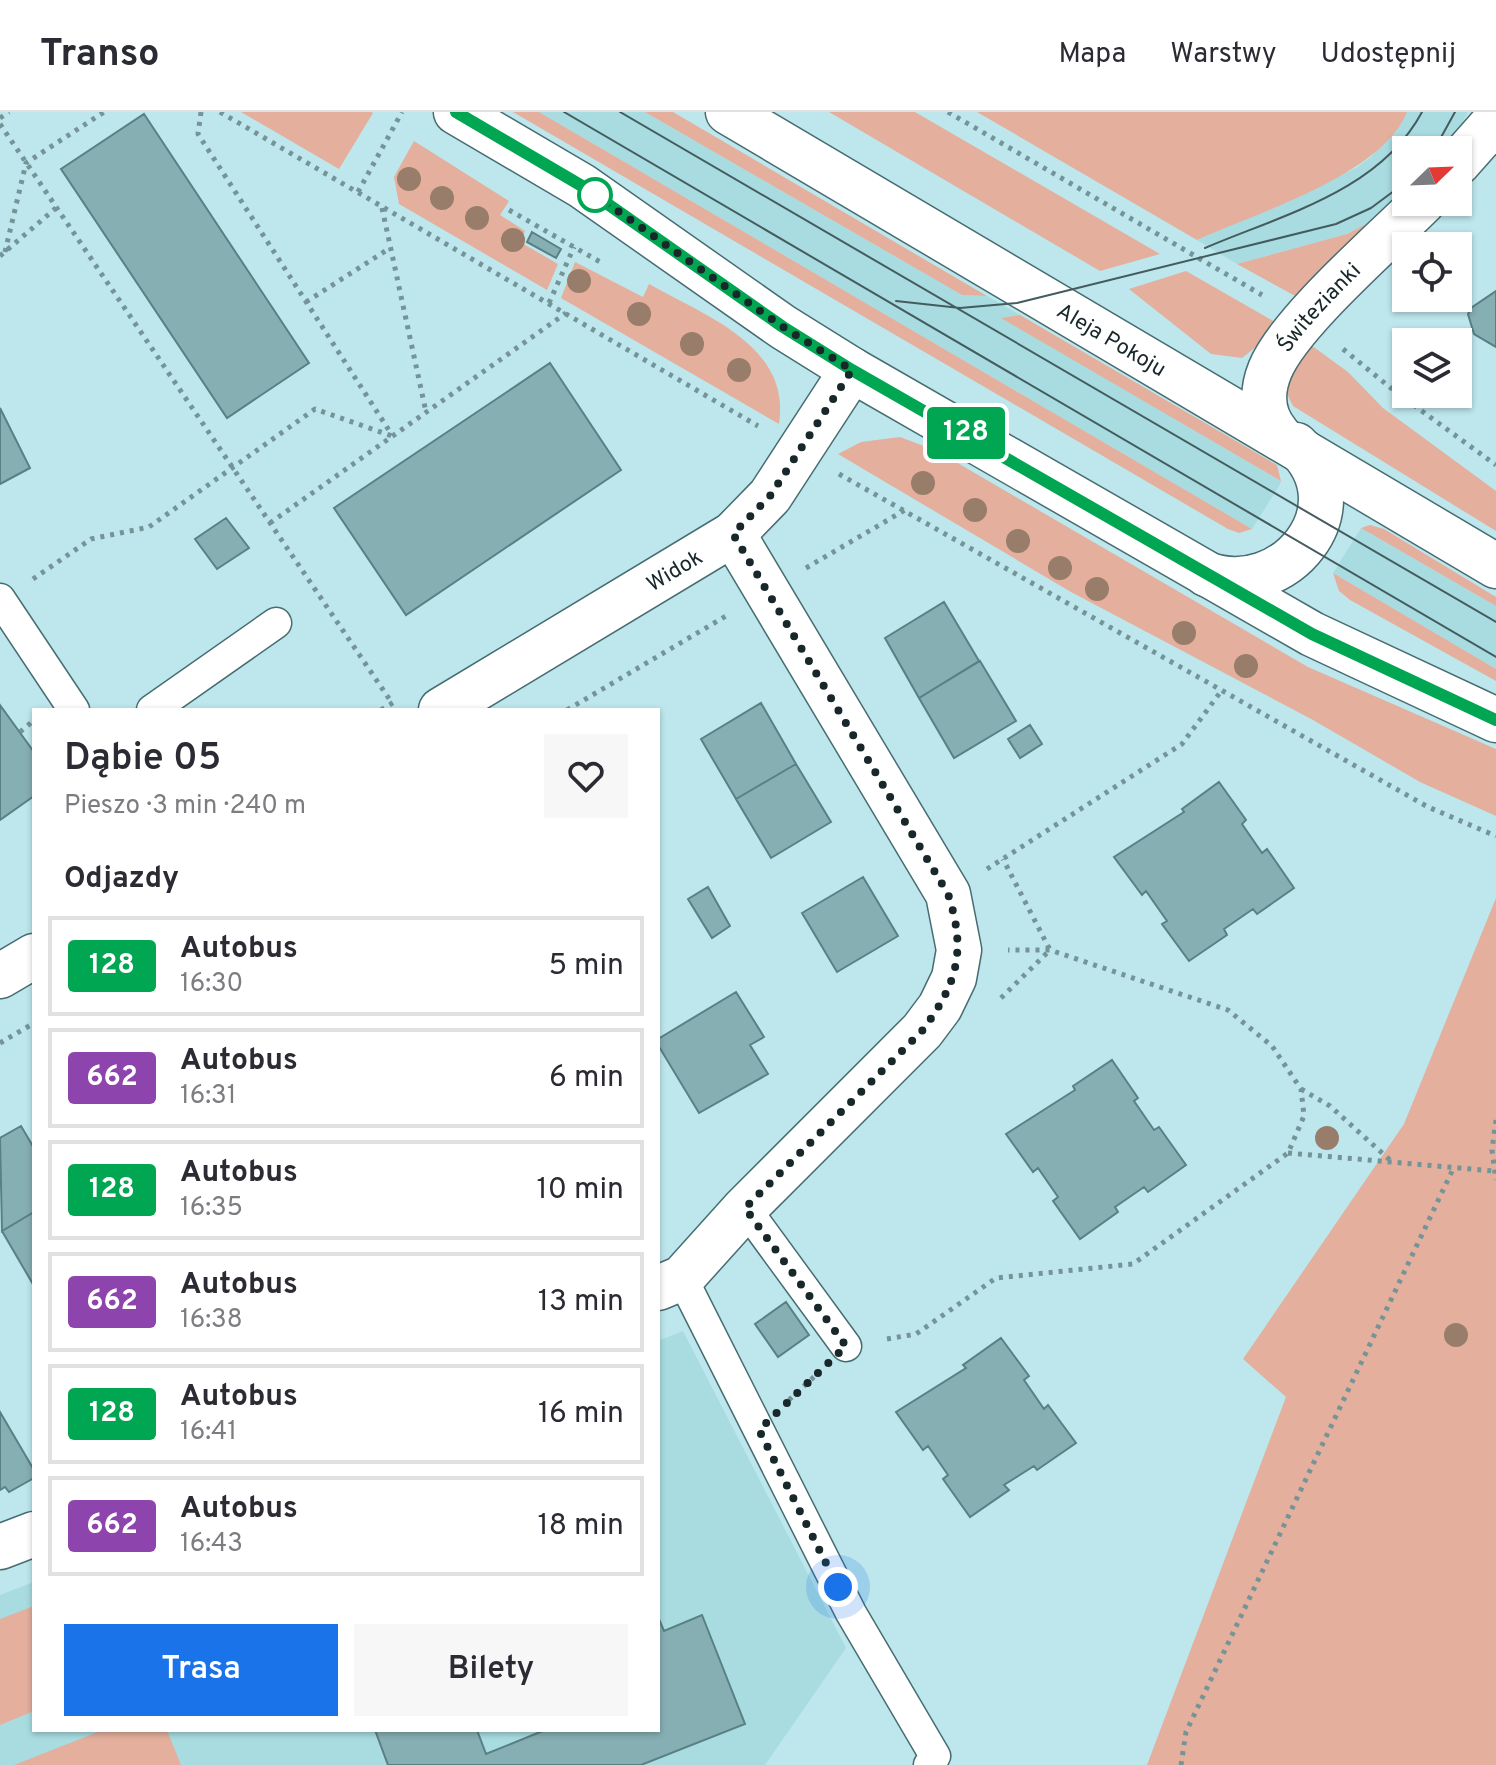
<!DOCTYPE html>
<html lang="pl">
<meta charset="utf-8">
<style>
:root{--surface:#fff;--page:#f7f7f7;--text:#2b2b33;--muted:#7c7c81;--line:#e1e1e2;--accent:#1a73e8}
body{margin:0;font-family:Overpass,sans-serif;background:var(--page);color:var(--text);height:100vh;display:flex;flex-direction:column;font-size:30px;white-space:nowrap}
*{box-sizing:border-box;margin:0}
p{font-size:26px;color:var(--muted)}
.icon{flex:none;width:44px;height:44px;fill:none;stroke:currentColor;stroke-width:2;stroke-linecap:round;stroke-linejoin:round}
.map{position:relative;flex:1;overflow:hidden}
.sheet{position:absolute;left:32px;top:596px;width:628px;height:1024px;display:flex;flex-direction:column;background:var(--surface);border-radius:0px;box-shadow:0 2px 6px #0004}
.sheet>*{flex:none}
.badge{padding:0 16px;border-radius:6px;font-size:28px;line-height:52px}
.needle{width:52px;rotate:67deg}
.tools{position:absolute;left:1392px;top:24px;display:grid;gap:16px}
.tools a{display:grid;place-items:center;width:80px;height:80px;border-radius:0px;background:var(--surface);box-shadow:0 2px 6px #0004;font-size:40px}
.you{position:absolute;width:40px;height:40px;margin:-20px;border:6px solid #fff;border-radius:50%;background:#1a73e8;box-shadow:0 0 0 12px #1a73e833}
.map>.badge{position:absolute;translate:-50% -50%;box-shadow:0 0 0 4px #fff}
h2{padding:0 32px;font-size:30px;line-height:72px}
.round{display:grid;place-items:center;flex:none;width:84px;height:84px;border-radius:0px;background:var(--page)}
.overview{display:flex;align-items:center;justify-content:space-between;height:136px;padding:0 32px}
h1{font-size:38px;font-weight:600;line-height:60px}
.button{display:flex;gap:16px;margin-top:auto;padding:16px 32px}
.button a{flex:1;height:92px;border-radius:0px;background:var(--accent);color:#fff;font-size:32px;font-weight:600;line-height:92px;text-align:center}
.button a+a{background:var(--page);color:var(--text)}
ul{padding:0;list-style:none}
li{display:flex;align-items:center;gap:24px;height:100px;margin:0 16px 12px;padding:0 16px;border:4px solid var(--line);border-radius:0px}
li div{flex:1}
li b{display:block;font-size:30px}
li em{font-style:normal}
li .badge{min-width:88px;font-weight:700;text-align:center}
header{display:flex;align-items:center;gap:48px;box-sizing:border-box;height:112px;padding:0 40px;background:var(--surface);border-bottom:2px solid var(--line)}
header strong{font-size:38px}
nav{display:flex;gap:44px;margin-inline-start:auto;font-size:28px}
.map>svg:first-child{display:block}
</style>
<header>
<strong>Transo</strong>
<nav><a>Mapa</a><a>Warstwy</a><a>Udostępnij</a></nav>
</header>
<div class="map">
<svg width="1496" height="1653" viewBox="0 0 1496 1653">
<rect width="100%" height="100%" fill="#bde7ec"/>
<path fill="#a8dce0" d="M539,0h106l317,183 25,1 33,19 -18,3 279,163 -2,5 -27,43z
M1407,0h61l-20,38h-42v48l-17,14 -42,22 -110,30 -40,-24 159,-72 15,-11z
M1361,416l135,78v63l-163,-96z
M683,1219l163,317 -81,117h-765v-170l34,-13v148h624v-389z"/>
<path fill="#e4af9d" d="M241,0h130l2,1 -34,56z
M513,0h26l713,417 -13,4 -11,-4z
M645,0h28l314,184 -25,-1z
M829,0h86l245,142 -60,17z
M977,0h430c-25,63 -151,101 -210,128z
M414,29l95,60 -9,14 25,16 -5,11 38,22 -11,26 -148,-86 -5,-27z
M1389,100l-81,91 -71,-39 110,-30z
M575,150l68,35 6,-13c56,32 142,61 130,140l-218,-126z
M1186,159l96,55 -40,32 -31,-4 -82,-65z
M1020,203l257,150 4,16 -280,-163z
M1304,228l44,32 35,36 113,83v40l-203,-125 -8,-16z
M900,325l37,14 371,216 188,82v67l-76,-34 -107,-62 -242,-128 -233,-138 23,-12z
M1370,413l14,4 112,68v9l-135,-78z
M1333,461l163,96v12l-146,-81 -11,-9z
M1496,786v867h-349l139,-368 -43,-38 161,-235z
M34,1494v105l-34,14v-106z
M103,1618h64l14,35h-167z"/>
<path fill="#86afb3" stroke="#598084" stroke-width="2" d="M144,2l165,249 -82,55 -166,-249z
M532,120l29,17 -5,9 -29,-16z
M1496,179v56l-22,-13 -6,-20 3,-6z
M550,251l71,107 -215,145 -72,-107z
M0,296l30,60 -30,16z
M226,406l23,30 -32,21 -22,-30z
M944,490l35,59 -60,37 -34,-60z
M980,549l36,60 -62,37 -35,-60z
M761,591l35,61 -60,35 -35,-60z
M0,593l34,47v44l-34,24z
M1030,613l12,19 -22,14 -12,-19z
M796,652l35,58 -60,36 -35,-59z
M1219,670l27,38 -4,4 20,29 5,-4 27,39 -37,26 -4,-5 -29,20 3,6 -38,26 -27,-37 5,-3 -21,-30 -4,4 -28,-38 70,-45 -2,-3z
M863,765l35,59 -61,36 -35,-59z
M708,775l22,39 -18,12 -24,-39z
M736,880l28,45 -14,8 18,29 -69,39 -41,-68v-6z
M1112,948l26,38 -4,3 20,29 5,-3 27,38 -38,27 -4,-5 -29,20 3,5 -38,27 -27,-38 5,-4 -20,-29 -5,4 -27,-38 69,-44 -2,-4z
M21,1014l13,22v64l-32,19 -2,-93z
M34,1100v74l-32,-55z
M786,1190l23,33 -31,22 -23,-33z
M1001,1226l28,38 -5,4 20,29 4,-4 28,38 -39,27 -3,-4 -30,19 5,5 -39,27 -27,-38 5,-4 -20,-29 -5,4 -27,-38 70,-44 -3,-3z
M0,1300l34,58v8l-25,14 -4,-5 -5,3z
M702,1503l43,109 -104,41h-253l-13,-35h102l9,24 59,-24h113v-113l6,14z"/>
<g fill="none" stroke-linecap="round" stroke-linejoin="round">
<defs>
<path id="lane" d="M0,487l74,111
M152,598l124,-87
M745,1096l101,138
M682,1166l169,335 84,143 -6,9"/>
<g id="street">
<path d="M1458,51l38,-43"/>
<path id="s1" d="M1278,322c-16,-18 -17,-42 -8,-64 19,-47 114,-129 153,-168"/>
<path id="s2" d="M441,598l292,-176 37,-38 82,-126"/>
<path d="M0,864l34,-20"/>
<path d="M658,1176l24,-10 63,-70 177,-177 18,-24 14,-29 5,-28 -11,-56 -215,-360"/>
<path d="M0,1435l34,-13"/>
</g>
<g id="secondary">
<path d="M456,0l126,74 201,141 69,43 460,264 184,86"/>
<path id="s3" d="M728,0l768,454"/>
<path d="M1206,462c79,28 156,-66 90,-129"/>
</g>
</defs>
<use href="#lane" stroke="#476d71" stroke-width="33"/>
<use href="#street" stroke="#476d71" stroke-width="47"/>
<use href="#secondary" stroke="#476d71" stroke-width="47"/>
<path stroke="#759498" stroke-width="5" stroke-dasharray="4 6" stroke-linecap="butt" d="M201,0l-3,22 194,301
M220,0l538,314
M948,0l314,183
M0,6l9,-6
M0,12l392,579
M358,80l44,-80
M382,96l44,204
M509,98l93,53
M5,140l21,-89 78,-51
M0,144l56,-48
M306,190l84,-54
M549,191l25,-56
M1343,237l54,44 99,72
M839,362l589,333 68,29
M270,411l296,-210
M806,456l99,-58
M33,467l58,-40 58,-12 166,-118 77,27
M381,598l13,-8
M567,598l159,-94
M20,620l13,-11
M987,757l195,-125 40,-54
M1001,886l49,-48 -47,-91
M0,931l34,-20
M1301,977l29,17 61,55
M1496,1008l-4,30 4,30
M1288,1041l206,18
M887,1227l29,-5 80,-56 137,-14 155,-111 16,-37 -3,-27 -29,-43 -44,-36 -178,-60h-42
M789,1288l28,-26
M1181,1653l5,-33 268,-565"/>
<use href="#lane" stroke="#fff" stroke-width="30"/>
<use href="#street" stroke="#fff" stroke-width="44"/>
<use href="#secondary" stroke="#fff" stroke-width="44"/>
<path stroke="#455c5f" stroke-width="2" d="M564,0l932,545
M620,0l876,510
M1434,38l21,-38
M1205,136c77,-33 175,-57 217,-136
M896,189l64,7 57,-5 319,-79 35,-16 35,-26"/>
</g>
<g fill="#987d6a">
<circle cx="409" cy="67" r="12"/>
<circle cx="442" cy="86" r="12"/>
<circle cx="477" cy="106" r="12"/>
<circle cx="513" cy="128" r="12"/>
<circle cx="579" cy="169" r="12"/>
<circle cx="639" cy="202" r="12"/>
<circle cx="692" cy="232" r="12"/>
<circle cx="739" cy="258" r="12"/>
<circle cx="923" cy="371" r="12"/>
<circle cx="975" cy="398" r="12"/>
<circle cx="1018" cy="429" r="12"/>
<circle cx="1060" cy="456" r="12"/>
<circle cx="1097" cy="477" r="12"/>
<circle cx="1184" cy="521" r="12"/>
<circle cx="1246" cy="554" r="12"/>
<circle cx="1327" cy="1026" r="12"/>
<circle cx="1456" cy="1223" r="12"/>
</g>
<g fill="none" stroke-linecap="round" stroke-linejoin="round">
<defs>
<path id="line" d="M456,0l126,74 201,141 69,43 460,264 184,86"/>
</defs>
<use href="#line" stroke="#fff" stroke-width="18"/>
<use href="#line" stroke="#00a651" stroke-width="12"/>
<path stroke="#18282a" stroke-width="8" stroke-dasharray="0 14.4" d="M595,83l188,132 69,43 -82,126 -37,38 215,360c19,58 9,90 -26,137l-177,177 101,138 -87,84 79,157"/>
</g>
<circle fill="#fff" stroke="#00a651" stroke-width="4" cx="595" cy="83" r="16"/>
<g text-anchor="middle" stroke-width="8" stroke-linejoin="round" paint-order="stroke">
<g font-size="22" fill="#18282a" stroke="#caf5fa">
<text dy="8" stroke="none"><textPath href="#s1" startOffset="148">Świtezianki</textPath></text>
<text dy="8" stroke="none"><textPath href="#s3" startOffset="446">Aleja Pokoju</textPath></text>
<text dy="8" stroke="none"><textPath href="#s2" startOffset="272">Widok</textPath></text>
</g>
</g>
</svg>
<div class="tools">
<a><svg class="needle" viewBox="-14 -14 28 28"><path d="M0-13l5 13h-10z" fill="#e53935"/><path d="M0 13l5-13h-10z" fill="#7c7c81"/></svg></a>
<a><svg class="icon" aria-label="locate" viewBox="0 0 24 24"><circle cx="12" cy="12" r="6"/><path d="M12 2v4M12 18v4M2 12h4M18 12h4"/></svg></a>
<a><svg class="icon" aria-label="layers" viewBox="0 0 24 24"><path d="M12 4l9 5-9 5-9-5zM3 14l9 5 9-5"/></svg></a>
</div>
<div class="you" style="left:838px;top:1475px"></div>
<b class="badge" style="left:966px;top:321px;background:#00a651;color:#fff">128</b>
<section class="sheet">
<div class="overview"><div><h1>Dąbie 05</h1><p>Pieszo · 3 min · 240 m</p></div><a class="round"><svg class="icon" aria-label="heart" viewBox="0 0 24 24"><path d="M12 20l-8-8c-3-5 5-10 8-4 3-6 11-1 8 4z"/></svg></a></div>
<h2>Odjazdy</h2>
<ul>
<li><span class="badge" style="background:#00a651;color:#fff">128</span><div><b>Autobus</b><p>16:30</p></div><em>5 min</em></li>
<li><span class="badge" style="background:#8e44ad;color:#fff">662</span><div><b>Autobus</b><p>16:31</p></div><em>6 min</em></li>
<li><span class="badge" style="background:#00a651;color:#fff">128</span><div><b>Autobus</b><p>16:35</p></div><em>10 min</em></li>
<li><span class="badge" style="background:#8e44ad;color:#fff">662</span><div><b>Autobus</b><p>16:38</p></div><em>13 min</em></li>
<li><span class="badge" style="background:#00a651;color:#fff">128</span><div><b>Autobus</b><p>16:41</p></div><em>16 min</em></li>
<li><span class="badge" style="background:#8e44ad;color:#fff">662</span><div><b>Autobus</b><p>16:43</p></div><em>18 min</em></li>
</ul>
<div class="button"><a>Trasa</a><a>Bilety</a></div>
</section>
</div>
